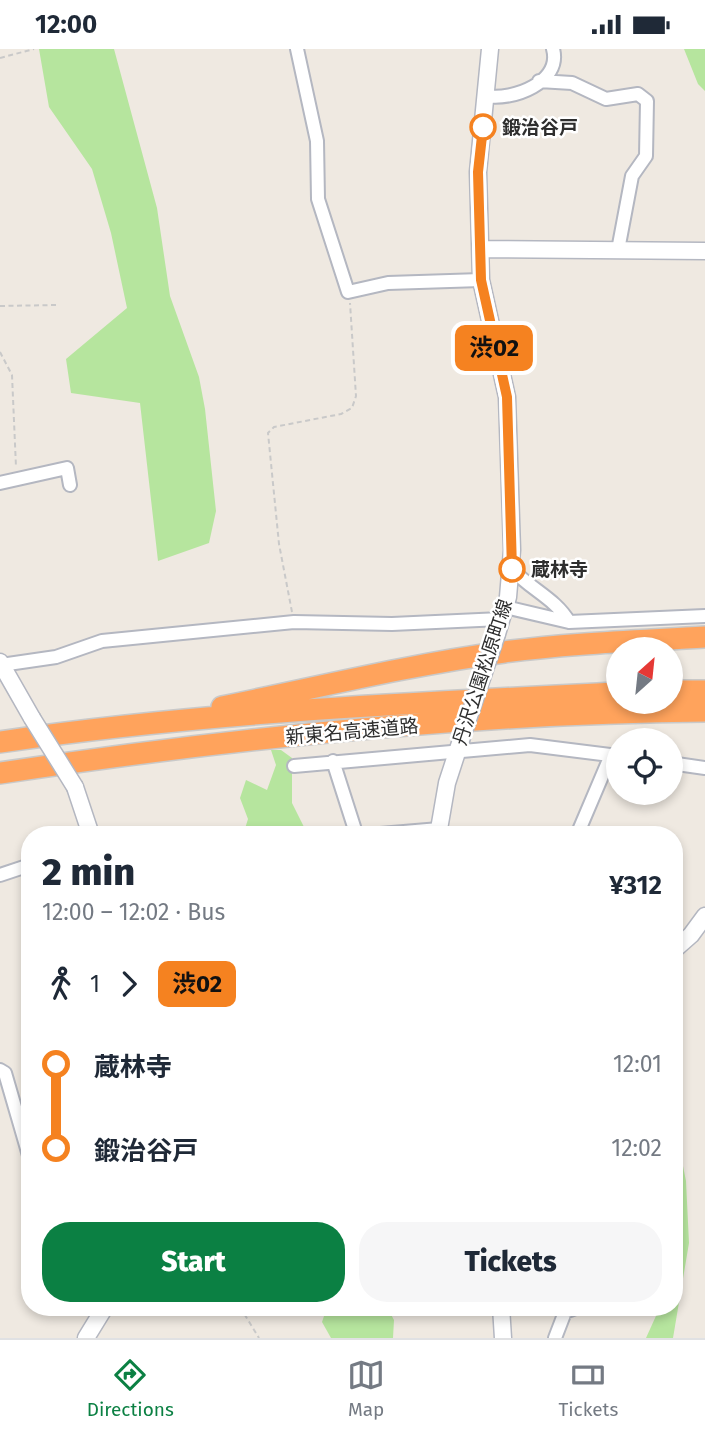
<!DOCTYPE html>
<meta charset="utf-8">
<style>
:root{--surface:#fff;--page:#f6f6f7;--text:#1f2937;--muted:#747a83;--line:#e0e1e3;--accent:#0b8043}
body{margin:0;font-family:"Fira Sans","Noto Sans JP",sans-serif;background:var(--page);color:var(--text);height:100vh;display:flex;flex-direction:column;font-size:26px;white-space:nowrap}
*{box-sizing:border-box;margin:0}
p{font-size:23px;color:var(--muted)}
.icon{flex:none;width:38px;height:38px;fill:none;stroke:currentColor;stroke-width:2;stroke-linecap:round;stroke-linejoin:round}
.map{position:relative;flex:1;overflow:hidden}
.drawer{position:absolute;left:21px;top:777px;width:662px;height:490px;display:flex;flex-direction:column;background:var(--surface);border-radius:28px;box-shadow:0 4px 10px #0003}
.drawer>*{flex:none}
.badge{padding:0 14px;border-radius:10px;font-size:24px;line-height:46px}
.needle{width:46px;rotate:27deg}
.tools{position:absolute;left:606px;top:588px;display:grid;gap:14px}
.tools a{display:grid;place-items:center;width:77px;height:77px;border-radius:50%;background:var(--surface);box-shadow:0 4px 10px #0003;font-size:35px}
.map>.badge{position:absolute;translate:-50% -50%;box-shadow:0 0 0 4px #fff}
.legs{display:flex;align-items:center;gap:10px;height:77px;padding:0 21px;font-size:23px}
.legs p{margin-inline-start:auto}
.summary{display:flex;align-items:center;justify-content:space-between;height:119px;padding:0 21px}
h1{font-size:38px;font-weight:800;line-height:52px}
.button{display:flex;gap:14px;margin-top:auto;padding:14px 21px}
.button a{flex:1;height:80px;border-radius:28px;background:var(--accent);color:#fff;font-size:28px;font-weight:800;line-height:80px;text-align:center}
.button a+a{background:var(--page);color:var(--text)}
ul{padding:0 21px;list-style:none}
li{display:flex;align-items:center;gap:24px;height:84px;font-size:26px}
li i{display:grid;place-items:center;width:10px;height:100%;margin:0 9px;background:currentColor}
li i::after{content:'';width:18px;height:18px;margin:-9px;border:5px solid;border-radius:50%;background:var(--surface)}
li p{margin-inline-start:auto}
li:first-child i{background:linear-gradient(#0000 50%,currentColor 0)}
li:last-child i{background:linear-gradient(currentColor 50%,#0000 0)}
.status{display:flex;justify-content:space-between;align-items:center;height:49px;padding:0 35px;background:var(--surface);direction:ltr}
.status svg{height:19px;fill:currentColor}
.tabs{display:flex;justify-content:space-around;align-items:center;height:98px;border-top:2px solid var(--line);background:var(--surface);font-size:19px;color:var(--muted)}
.tabs a{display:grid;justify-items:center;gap:4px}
.tabs .current{color:var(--accent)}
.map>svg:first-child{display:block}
</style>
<div class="status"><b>12:00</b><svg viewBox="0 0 49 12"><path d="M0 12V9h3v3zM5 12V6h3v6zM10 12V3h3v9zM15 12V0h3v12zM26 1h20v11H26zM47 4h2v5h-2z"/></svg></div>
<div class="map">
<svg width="705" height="1289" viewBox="0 0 705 1289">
<rect width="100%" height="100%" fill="#efe9e1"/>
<path fill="#b6e59e" d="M39,0h75l43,159 13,88 29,81 6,32 11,102 -7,32 -51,18 -18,-158 -69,-10 -5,-34 61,-51 -16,-75 -19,-64 -43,-62z
M684,0h21v42l-7,-7z
M271,701h10l11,8v45l16,32h-65l5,-16 -8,-21 6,-18 21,10 9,-25z
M674,1072l12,60 3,62 -16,95h-27l14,-31h14z
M327,1258h60l7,13 -1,18h-62l-9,-16z"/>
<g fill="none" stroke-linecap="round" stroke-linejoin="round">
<defs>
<path id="lane" d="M356,784l83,-7"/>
<path id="street" d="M297,0l20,92 1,58 30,93 40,-9 93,-3
M539,32l33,2 34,16 32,-5 9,7 -1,55 -14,20 -14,74
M486,47c27,5 76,-14 67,-47
M0,434l67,-15 3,17
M512,520c18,20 44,30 57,53
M505,558l64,15 136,-6
M1,616l55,-8 46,-16 192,-19 98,2 109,-5
M333,712l23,72
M670,714l35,5
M294,717l236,-21 88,11
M577,786l34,-80
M0,826l30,-10
M0,1021l5,3 25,86
M555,1289l10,-26 13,-5"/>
<path id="secondary" d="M490,0l-12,123 3,108 26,117 5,153 -4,47 -11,37
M480,200l225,2
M0,613l32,56
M75,738l16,48
M438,786l9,-52 14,-43
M674,901l17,-15 14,-19
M501,1258l2,31
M86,1289l19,-31"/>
<path id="highway" d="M670,642h35
M222,658c93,-19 187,-42 282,-55 66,-9 134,-11 201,-15
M0,693c204,-30 412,-39 618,-49
M0,724c233,-35 469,-60 705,-62"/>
</defs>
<use href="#lane" stroke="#b4b7c1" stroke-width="10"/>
<use href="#street" stroke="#b4b7c1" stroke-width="16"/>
<use href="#secondary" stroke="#b4b7c1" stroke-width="19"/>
<use href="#highway" stroke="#c9c9c9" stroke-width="24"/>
<path stroke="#c9c9c9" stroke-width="2" stroke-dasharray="5 3.5" stroke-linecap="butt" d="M0,9l34,-9
M0,257l56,-1
M0,303l12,23 4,92
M292,563l-13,-68 -11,-111 6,-6 67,-13 11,-6 4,-12 -6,-93
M240,1258l19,31"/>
<use href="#lane" stroke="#fff" stroke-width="6"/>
<use href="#street" stroke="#fff" stroke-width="12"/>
<use href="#secondary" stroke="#fff" stroke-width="16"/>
<use href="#highway" stroke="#ffa35c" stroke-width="21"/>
<defs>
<path id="secondary-bridge" d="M32,669l43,69
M461,691l36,-106"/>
</defs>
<use href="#secondary-bridge" stroke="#b4b7c1" stroke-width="19" stroke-linecap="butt"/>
<use href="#secondary-bridge" stroke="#fff" stroke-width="16"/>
</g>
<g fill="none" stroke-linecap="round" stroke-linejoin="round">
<defs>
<path id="line-1" d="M483,78l-5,45 3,108 26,117 5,172"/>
</defs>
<use href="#line-1" stroke="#fff" stroke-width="16"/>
<use href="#line-1" stroke="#f58220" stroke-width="10"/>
</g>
<g fill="#fff" stroke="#f58220" stroke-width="3.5">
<circle cx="483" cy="78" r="12"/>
<circle cx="512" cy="520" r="12"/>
</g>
<g text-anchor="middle" stroke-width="5" stroke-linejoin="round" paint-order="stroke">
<g font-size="19" font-weight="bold" fill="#2e2e2e" stroke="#fff" text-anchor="start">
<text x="502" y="85">鍛治谷戸</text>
<text x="531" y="527">蔵林寺</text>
</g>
<g font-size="19" fill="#2e2e2e" stroke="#fff">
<text transform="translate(482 623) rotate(-72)" y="7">丹沢公園松原町線</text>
<text transform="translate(352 682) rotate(-5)" y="7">新東名高速道路</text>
</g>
</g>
</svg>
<div class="tools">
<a><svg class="needle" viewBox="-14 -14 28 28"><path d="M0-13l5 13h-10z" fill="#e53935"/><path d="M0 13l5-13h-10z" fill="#747a83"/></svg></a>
<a><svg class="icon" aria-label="locate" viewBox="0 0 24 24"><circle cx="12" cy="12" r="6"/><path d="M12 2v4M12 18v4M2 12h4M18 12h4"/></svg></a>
</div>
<b class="badge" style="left:494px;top:299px;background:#f58220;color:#111">渋02</b>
<section class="drawer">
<div class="summary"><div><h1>2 min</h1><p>12:00 – 12:02 · Bus</p></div><b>¥312</b></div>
<div class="legs"><svg class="icon" aria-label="walk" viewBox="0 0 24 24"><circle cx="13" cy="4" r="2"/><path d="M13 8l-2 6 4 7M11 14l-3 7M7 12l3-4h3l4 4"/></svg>1<svg class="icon" aria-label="forward" viewBox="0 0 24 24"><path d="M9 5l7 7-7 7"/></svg><b class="badge" style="background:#f58220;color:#111">渋02</b></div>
<ul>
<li><i style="color:#f58220"></i><b>蔵林寺</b><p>12:01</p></li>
<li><i style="color:#f58220"></i><b>鍛治谷戸</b><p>12:02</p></li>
</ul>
<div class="button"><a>Start</a><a>Tickets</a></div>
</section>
</div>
<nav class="tabs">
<a class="current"><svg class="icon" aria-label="directions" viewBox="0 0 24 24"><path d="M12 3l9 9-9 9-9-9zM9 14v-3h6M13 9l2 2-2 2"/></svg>Directions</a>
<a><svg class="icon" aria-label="map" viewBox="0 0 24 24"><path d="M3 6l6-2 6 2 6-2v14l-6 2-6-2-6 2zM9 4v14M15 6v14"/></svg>Map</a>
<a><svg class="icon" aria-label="tickets" viewBox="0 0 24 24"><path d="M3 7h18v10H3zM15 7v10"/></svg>Tickets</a>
</nav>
